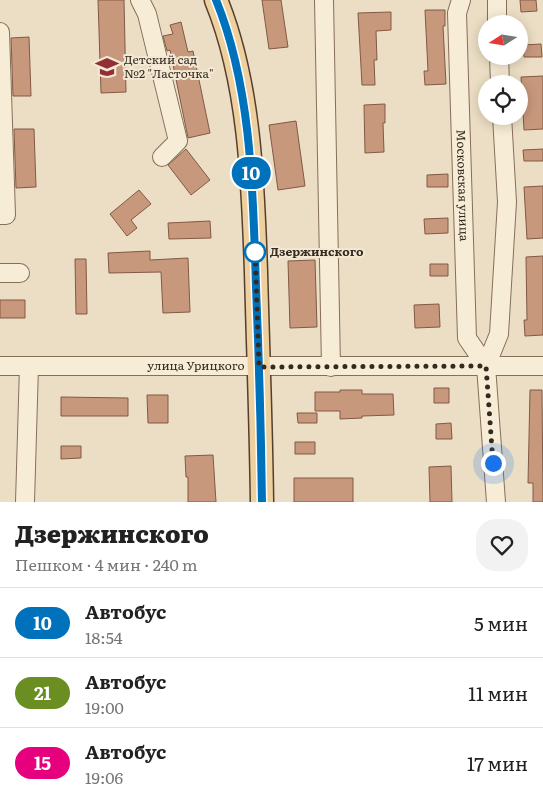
<!DOCTYPE html>
<html lang="ru">
<meta charset="utf-8">
<style>
:root{--surface:#fff;--page:#f2f2f2;--text:#222;--muted:#767676;--line:#e0e0e0}
body{margin:0;font-family:Literata,serif;background:var(--page);color:var(--text);height:100vh;display:flex;flex-direction:column;font-size:19px;white-space:nowrap}
*{box-sizing:border-box;margin:0}
p{font-size:16px;color:var(--muted)}
.icon{flex:none;width:28px;height:28px;fill:none;stroke:currentColor;stroke-width:2;stroke-linecap:round;stroke-linejoin:round}
.map{position:relative;height:502px;overflow:hidden}
.details{display:flex;flex-direction:column;background:var(--surface);flex:1}
.details>*{flex:none}
.badge{padding:0 10px;border-radius:16px;font-size:18px;line-height:32px}
.needle{width:32px;rotate:258deg}
.fabs{position:absolute;left:478px;top:15px;display:grid;gap:10px}
.fabs a{display:grid;place-items:center;width:50px;height:50px;border-radius:50%;background:var(--surface);box-shadow:0 2px 12px #0003;font-size:25px}
.you{position:absolute;width:25px;height:25px;margin:-12px;border:4px solid #fff;border-radius:50%;background:#1a73e8;box-shadow:0 0 0 8px #1a73e833}
.map>.badge{position:absolute;translate:-50% -50%;box-shadow:0 0 0 2px #fff}
.round{display:grid;place-items:center;flex:none;width:52px;height:52px;border-radius:20px;background:var(--page)}
.head{display:flex;align-items:center;justify-content:space-between;height:85px;padding:0 15px}
h1{font-size:24px;font-weight:800;line-height:38px}
ul{padding:0;list-style:none}
li{display:flex;align-items:center;gap:15px;height:70px;padding:0 15px;border-top:1px solid var(--line)}
li div{flex:1}
li b{display:block;font-size:19px}
li em{font-style:normal}
li .badge{min-width:55px;font-weight:700;text-align:center}
.map>svg:first-child{display:block}
</style>
<div class="map">
<svg width="543" height="502" viewBox="0 0 543 502">
<rect width="100%" height="100%" fill="#ebdec4"/>
<path fill="#c7987c" stroke="#835943" d="M98,0h26l2,92 -25,1z
M262,0h19l7,47 -19,2z
M520,0h16l1,11 -16,1z
M425,10h20v16h-2l3,58 -21,1 -1,-14h4z
M391,12v18l-15,1 1,29h-3l1,25h-13l-4,-72z
M181,22l7,30 5,-1 17,82 -22,5 -18,-88 -3,1 -4,-15 10,-2 -3,-9z
M29,37l2,59h-18l-2,-58z
M541,44l1,13h-18l-1,-12z
M543,76v53l-19,1 -3,-53z
M385,104v19h-2l1,29 -19,1 -1,-48z
M296,121l9,65 -27,4 -9,-65z
M14,129h20l2,58 -20,1z
M186,149l24,31 -19,15 -23,-30z
M543,149v12h-19l-1,-11z
M448,174v13h-21v-12z
M543,186v52l-16,1 -3,-52z
M139,190l12,14 -20,16 6,8 -10,8 -17,-22z
M448,218v15l-23,1 -1,-15z
M210,221l1,17 -42,1 -1,-16z
M150,251v9l38,-2 2,54 -27,1 -2,-41 -52,1 -1,-20z
M543,256v79l-18,1 -1,-16h3l-1,-63z
M75,259h11l1,55h-11z
M315,260l2,67 -27,1 -2,-67z
M430,264h18v12h-18z
M0,300h25v18h-25z
M439,304l1,23 -25,1 -1,-23z
M434,388h15v15h-15z
M340,390h22v4h31l1,21 -32,1v2l-22,1v-8h-25v-19h25z
M530,390h12l1,112h-10v-19h-5z
M147,395h21v28h-20z
M61,397l67,1v18h-67z
M297,413h20v10h-19z
M451,423l1,16h-16v-15z
M295,442h20v12h-20z
M61,446h20v12l-20,1z
M213,455l3,47h-28v-25h-2l-1,-21z
M451,466l1,36h-22l-1,-35z
M294,478h59v24h-59z"/>
<g fill="none" stroke-linecap="round" stroke-linejoin="round">
<defs>
<g id="minor">
<path d="M140,0l7,14 31,127 -16,16"/>
<path d="M324,0l7,367"/>
<path id="s1" d="M461,0l-4,13 10,325 19,28"/>
<path d="M497,0v24"/>
<path d="M0,32l6,183h-6"/>
<path d="M499,56l1,28"/>
<path d="M0,273h20"/>
<path id="s2" d="M0,366h543"/>
<path d="M25,502l4,-136"/>
<path d="M496,502l-10,-136 13,-32 8,-132 -5,-86"/>
</g>
<path id="major" d="M216,0c34,83 37,183 40,272 2,76 5,153 6,230"/>
</defs>
<use href="#minor" stroke="#856f5b" stroke-width="20"/>
<use href="#major" stroke="#533e2f" stroke-width="25"/>
<use href="#minor" stroke="#f7ecd6" stroke-width="18"/>
<use href="#major" stroke="#edd09d" stroke-width="22"/>
</g>
<g fill="none" stroke-linecap="round" stroke-linejoin="round">
<defs>
<path id="line" d="M216,0c36,88 37,193 40,287 3,71 5,143 6,215"/>
</defs>
<use href="#line" stroke="#fff" stroke-width="11"/>
<use href="#line" stroke="#0072bc" stroke-width="8"/>
<path stroke="#36291f" stroke-width="5" stroke-dasharray="0 9" d="M255,252v-3l4,118 227,-1 7,97"/>
</g>
<defs>
<symbol id="school-bare" viewBox="-9 -9 18 18"><path d="M0-5L7-2L0 1L-7-2ZM-4 1L0 2.5L4 1V4Q0 6-4 4Z" fill="#902f34" stroke="#f3e8d3" stroke-width="2.5" paint-order="stroke"/></symbol>
</defs>
<g fill-rule="evenodd">
<use href="#school-bare" x="91" y="51" width="32" height="32"/>
</g>
<circle fill="#fff" stroke="#0072bc" stroke-width="2.5" cx="255" cy="252" r="10"/>
<g text-anchor="middle" stroke-width="4" stroke-linejoin="round" paint-order="stroke">
<g font-size="12" fill="#36291f" stroke="#f3e8d3" text-anchor="start">
<text x="124" y="64">Детский сад<tspan x="124" dy="14">№2 "Ласточка"</tspan></text>
</g>
<g font-size="12" fill="#36291f" stroke="#f3e8d3">
<text dy="4" stroke="none"><textPath href="#s1" startOffset="186">Московская улица</textPath></text>
<text dy="4" stroke="none"><textPath href="#s2" startOffset="196">улица Урицкого</textPath></text>
</g>
<g font-size="12" font-weight="bold" fill="#36291f" stroke="#f3e8d3" text-anchor="start">
<text x="270" y="256">Дзержинского</text>
</g>
</g>
</svg>
<div class="fabs">
<a><svg class="needle" viewBox="-14 -14 28 28"><path d="M0-13l5 13h-10z" fill="#e53935"/><path d="M0 13l5-13h-10z" fill="#767676"/></svg></a>
<a><svg class="icon" aria-label="locate" viewBox="0 0 24 24"><circle cx="12" cy="12" r="6"/><path d="M12 2v4M12 18v4M2 12h4M18 12h4"/></svg></a>
</div>
<div class="you" style="left:493px;top:463px"></div>
<b class="badge" style="left:251px;top:173px;background:#0072bc;color:#fff">10</b>
</div>
<section class="details">
<div class="head"><div><h1>Дзержинского</h1><p>Пешком · 4 мин · 240 m</p></div><a class="round"><svg class="icon" aria-label="heart" viewBox="0 0 24 24"><path d="M12 20l-8-8c-3-5 5-10 8-4 3-6 11-1 8 4z"/></svg></a></div>
<ul>
<li><span class="badge" style="background:#0072bc;color:#fff">10</span><div><b>Автобус</b><p>18:54</p></div><em>5 мин</em></li>
<li><span class="badge" style="background:#6b8e23;color:#fff">21</span><div><b>Автобус</b><p>19:00</p></div><em>11 мин</em></li>
<li><span class="badge" style="background:#e6007e;color:#fff">15</span><div><b>Автобус</b><p>19:06</p></div><em>17 мин</em></li>
</ul>
</section>
